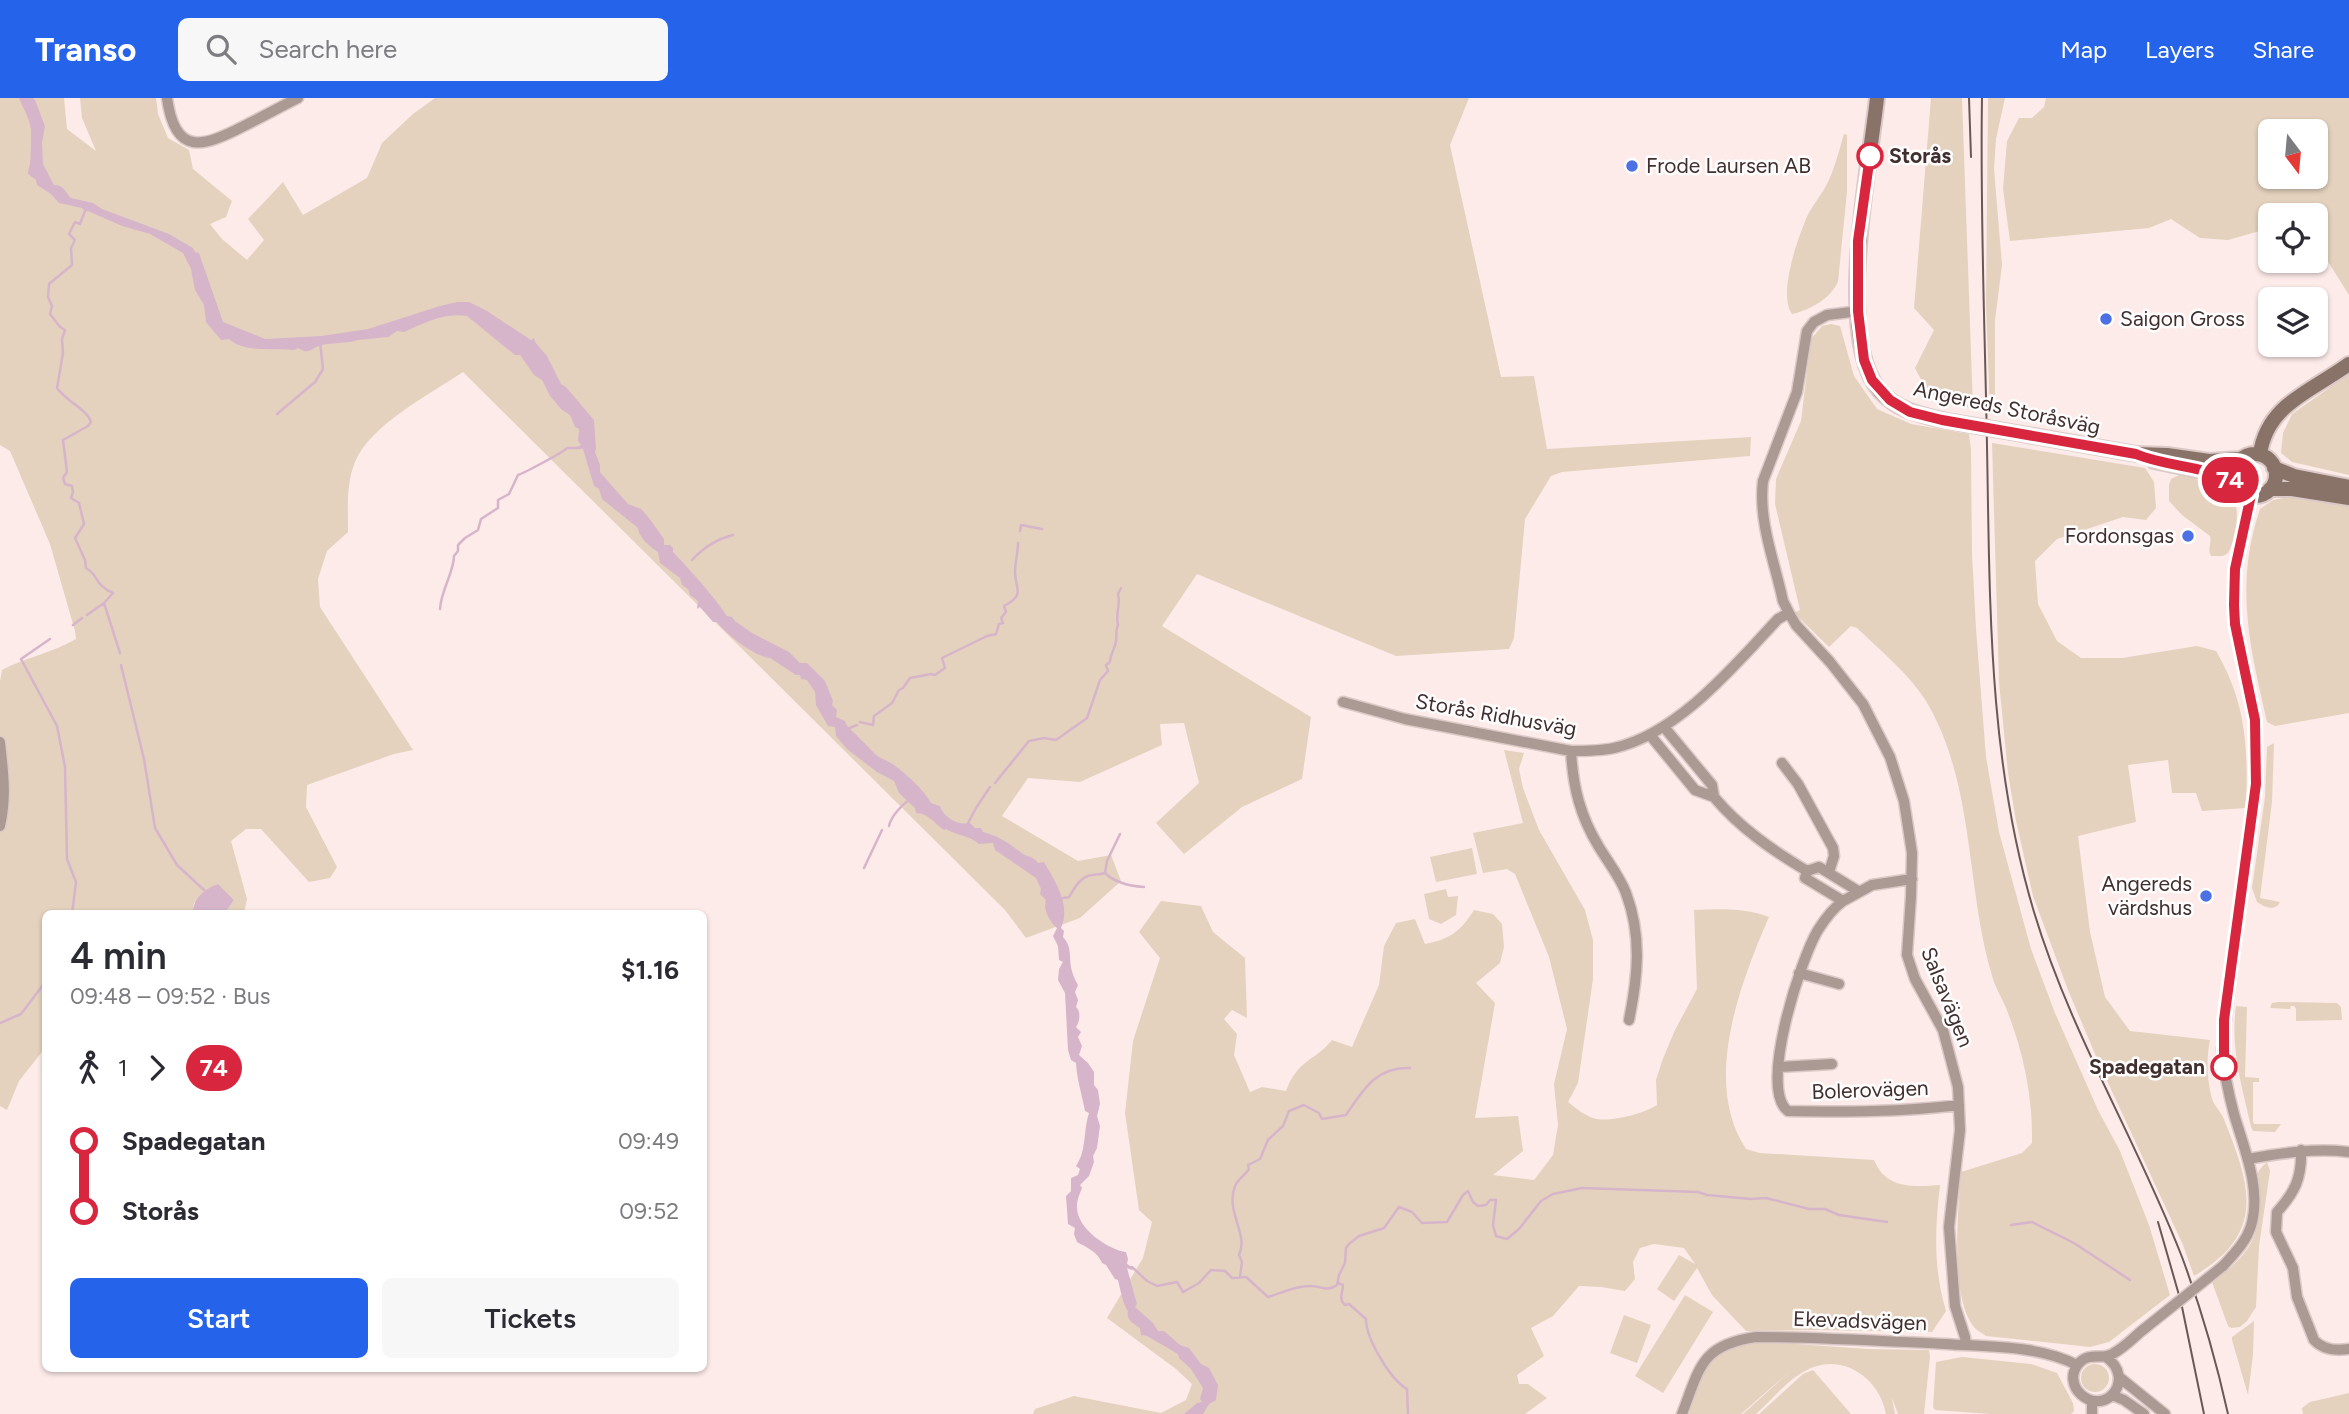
<!DOCTYPE html>
<meta charset="utf-8">
<style>
:root{--surface:#fff;--page:#f7f7f7;--text:#2b2b33;--muted:#7c7c81;--accent:#2563eb}
body{margin:0;font-family:Figtree,sans-serif;background:var(--page);color:var(--text);height:100vh;display:flex;flex-direction:column;font-size:26px;white-space:nowrap}
*{box-sizing:border-box;margin:0}
p{font-size:23px;color:var(--muted)}
.icon{flex:none;width:38px;height:38px;fill:none;stroke:currentColor;stroke-width:2;stroke-linecap:round;stroke-linejoin:round}
.map{position:relative;flex:1;overflow:hidden}
.details{position:absolute;left:42px;top:812px;width:665px;height:462px;display:flex;flex-direction:column;background:var(--surface);border-radius:10px;box-shadow:0 2px 5px #0004}
.details>*{flex:none}
.badge{padding:0 14px;border-radius:23px;font-size:24px;line-height:46px}
.needle{width:46px;rotate:164deg}
.fabs{position:absolute;left:2258px;top:21px;display:grid;gap:14px}
.fabs a{display:grid;place-items:center;width:70px;height:70px;border-radius:10px;background:var(--surface);box-shadow:0 2px 5px #0004;font-size:35px}
.map>.badge{position:absolute;translate:-50% -50%;box-shadow:0 0 0 4px #fff}
.legs{display:flex;align-items:center;gap:10px;height:77px;padding:0 28px;font-size:23px}
.legs p{margin-inline-start:auto}
.head{display:flex;align-items:center;justify-content:space-between;height:119px;padding:0 28px}
h1{font-size:38px;font-weight:600;line-height:52px}
.primary-button{display:flex;gap:14px;margin-top:auto;padding:14px 28px}
.primary-button a{flex:1;height:80px;border-radius:10px;background:var(--accent);color:#fff;font-size:28px;font-weight:600;line-height:80px;text-align:center}
.primary-button a+a{background:var(--page);color:var(--text)}
ul{padding:0 28px;list-style:none}
li{display:flex;align-items:center;gap:24px;height:70px;font-size:26px}
li i{display:grid;place-items:center;width:10px;height:100%;margin:0 9px;background:currentColor}
li i::after{content:'';width:18px;height:18px;margin:-9px;border:5px solid;border-radius:50%;background:var(--surface)}
li p{margin-inline-start:auto}
li:first-child i{background:linear-gradient(#0000 50%,currentColor 0)}
li:last-child i{background:linear-gradient(currentColor 50%,#0000 0)}
header{display:flex;align-items:center;gap:42px;box-sizing:border-box;height:98px;padding:0 35px;background:var(--accent);color:#fff}
header strong{font-size:33px}
nav{display:flex;gap:38px;margin-inline-start:auto;font-size:24px}
.search{width:490px;height:63px;background:var(--page);display:flex;align-items:center;gap:18px;box-sizing:border-box;padding:0 24px;border-radius:10px;color:var(--muted);font-size:26px}
.map>svg:first-child{display:block}
</style>
<header>
<strong>Transo</strong>
<div class="search"><svg class="icon" aria-label="search" viewBox="0 0 24 24"><circle cx="10" cy="10" r="6"/><path d="M15 15l6 6"/></svg>Search here</div>
<nav><a>Map</a><a>Layers</a><a>Share</a></nav>
</header>
<div class="map">
<svg width="2349" height="1316" viewBox="0 0 2349 1316">
<rect width="100%" height="100%" fill="#fdebe9"/>
<path fill="#e4d2be" fill-rule="evenodd" d="M0,0h64l3,31 29,22 -14,-33 -2,-20h76l2,16 10,24 21,12 4,19 39,32 -6,16 -16,7 12,15 25,21 17,-20 -16,-21 35,-37 20,33 64,-37 15,-35 31,-29 22,-16h1034l-19,47 51,232 33,-1 13,73 204,-12 -1,19 -188,16 -11,4 -26,43 -11,119 -5,11 -113,7 -199,-82 -35,52 149,91 -9,62 -60,28 -58,47 -28,-31 43,-40 -15,-60 -24,1 2,21 -82,37 -52,-4 -26,38 76,45 33,-6 10,26 -41,37 -54,20 -21,-28 -542,-538c-33,22 -93,53 -108,90 -9,22 -7,47 -7,70l-21,19 -9,28 2,28 93,143 -19,4 -87,31 -1,22 31,60 -7,11 -21,4 -48,-53h-15l-15,12 16,58 -3,14h-19l9,-13 -11,-9 -29,12 -2,10 -146,1 -1,134 -26,33 -12,29 -7,-4v-425l2,-11c24,-13 50,-17 74,-31l-1,-8 -25,-87 -40,-93 -10,-6z
M1931,0h31l11,310c-35,-5 -42,-8 -58,-40l19,-38 -20,-22z
M1988,0h17l-9,41 -2,30 8,96 -7,56v93l-5,-1 -4,-108z
M2046,0h303v197l-34,-54v-26h-45v13l-42,12 -28,-2 -29,-19 -22,9 -139,13 -7,-52 4,-48 12,-23h13l12,-11zM2315,33v46h-45v-46z
M1844,36l3,1v56l-9,91c-8,17 -28,28 -46,32 -14,-20 5,-73 14,-95 5,-12 14,-22 20,-33 8,-15 13,-35 18,-52z
M1831,226l9,2 14,50 23,33 34,15 58,10 2,16 1,104 4,75 10,128 13,75 32,117 24,64 43,97 22,41 29,74 21,70 -61,47 -19,5 -104,-11c-4,-3 -10,-6 -13,-10 -23,-31 -15,-116 -12,-154l61,-19 10,-10c1,-46 -9,-93 -26,-135 -4,-10 -10,-19 -13,-29 -28,-91 -17,-194 -67,-278 -17,-27 -46,-51 -69,-73l-6,-2 -22,21 -35,-34 6,-3 -25,-106 1,-25 25,-58 10,-82 11,-13z
M2349,276v101l-57,-13 -11,-9 2,-20 9,-19z
M1992,345l153,25 9,14 2,26 -10,12 -23,-3 -66,22 -22,22 3,43 19,37 24,17h41l75,-12 19,5c31,53 32,98 30,157l-44,3 -6,-18h-24l-4,-33 -40,5 8,57 -58,14 12,96 15,65 25,34 80,9c-4,20 -3,39 2,59 2,6 8,12 11,18 27,67 45,116 -29,159l-11,-31 -85,-184 -30,-71 -35,-94 -17,-75 -8,-48 -9,-91z
M2183,375c11,3 27,3 38,9 23,11 17,53 7,71l-5,3h-12c-4,-7 1,-13 -1,-20l-28,-21 -13,-14v-16l2,-6z
M2298,397l51,8v210l-74,13 -8,-4c-17,-75 -33,-136 -7,-213l13,-9z
M2274,645l-2,59 -12,96 20,4c-5,10 -16,5 -23,0l-5,-14 13,-91 2,-50z
M1504,652l20,3 -5,16 4,19 16,42 46,80 8,30v39l-15,104 -10,19c9,7 18,15 29,17 15,3 48,-6 60,-14l-1,-25 6,-19 13,-31 22,-41 -3,-79c27,-1 50,-2 75,7 -29,67 -67,165 -23,232l14,4 114,7c12,29 38,27 66,25 -5,44 -7,82 6,126l-14,21 -113,-2 -73,1 -34,-36 -15,-27 -23,33 -17,-12 22,-34 16,9 -11,-16 -30,-4 -14,4 -7,14 2,17 -10,12 -24,-4 -22,-1 -26,30 -22,12 13,28 -27,19 2,9h9l19,14 -22,16h-492l2,-5 39,-13 87,17 25,-13 6,-16 -16,-15 -69,-51 36,-60 9,-36 -13,-12 -14,-97 8,-72 27,-83 -21,-26 22,-31 40,5 12,26 32,26 2,60 -15,-8 -8,9 13,15 -3,21 16,37 12,-5 24,4c12,-32 28,-29 46,-51l20,7 27,-62 5,-39 12,-23 19,-4 10,25c25,-5 35,-12 49,-34l19,4 9,10 2,23 -4,16 -24,20 19,20 -20,115 43,-2 5,35 -30,24 41,5 19,-25 5,-30 -4,-41 13,-55 -18,-72 -34,-83 -8,-5 -24,4 -10,-40 50,-10z
M1472,750l5,26 -41,8 -6,-25z
M1446,791l2,8 10,-1 -2,19 -15,9 -12,-5 -5,-25z
M2279,904l58,1 4,4 1,13 -46,1v-12l-2,-3h-3l-1,3 -20,-1 2,-5z
M2236,908l11,1 -2,70 14,1v4h-6v39l1,3h27l-6,8 -22,-1 -2,-4c-9,-41 -21,-78 -15,-121z
M2267,1064l3,9 -11,75 -3,61 -9,14 -7,6 -9,1 -3,-2 -16,-44c45,-32 52,-54 46,-108l1,-4z
M1685,1197l28,17 -50,81 -28,-17z
M1624,1217l27,10 -14,38 -27,-10z
M2254,1223l-1,34 -5,40 -16,-55v-3z
M1754,1243l114,8 61,1 1,7 -6,57h-26l-6,-16 3,16h-9c-7,-37 -45,-63 -81,-43 -16,8 -35,30 -49,43h-13l53,-48 -55,48h-54c7,-19 13,-47 30,-60 10,-7 25,-9 37,-13z
M1962,1259l69,7 26,9 16,30 1,8 -3,3h-81l-55,-4 -2,-3 3,-45z
M2081 1280a14 14 0 1 1 28 0a14 14 0 1 1-28 0Z
M1813,1272l38,44h-92l44,-40z
M2349,1295v21h-46l-1,-6 8,-6z"/>
<path fill="#d6b5cb" d="M19,0h14l2,2 10,26 -3,17 1,21 11,21c10,0 11,7 17,13l22,5 9,6 67,25 24,14 2,4 4,1 24,69 42,17 56,-3 47,-7 72,-23 17,-4h12l18,9 44,29 3,-2 1,4 12,14 14,28 5,3 28,33 2,29 -1,3 5,13v7l28,32 13,5 8,9 15,21v6h6l3,3v4c20,21 38,41 54,64l5,1 3,4 17,12 37,19 11,11h7l18,18 8,20 -1,4 5,5 -1,7 9,4 2,5c10,9 19,19 28,28 4,4 9,5 14,8 13,7 37,30 42,41l9,3c3,11 18,20 30,17l5,5h6l2,4c16,4 27,12 40,22 7,4 10,2 15,9l6,-1c12,20 27,44 17,66l3,3 -1,6c9,9 6,19 8,30 1,6 4,13 7,18l-3,7 3,8 -2,7c5,4 4,15 0,20l5,5 -3,5 4,9 -3,9 9,8 6,9v13l4,5 2,14 -3,12 3,10 -3,22 -4,8 1,6 -5,14 -9,9 2,3c-2,5 -5,12 -5,17 -2,23 32,45 49,47l2,7 -1,5 7,4 -2,2 -5,-2 10,36 -2,3 18,16 5,8h6l16,14 9,3 12,16 8,4 9,17 -2,15 -7,4 -6,10h-19l13,-11 5,-1 -2,-3 3,-11 -12,-19 -12,-11 -1,-4 -31,-18 -6,-1 -1,-7c-7,-5 -14,-8 -12,-17 -5,-6 -8,-23 -10,-31l-3,-1 -9,-14 -4,-2c-4,-11 -16,-16 -25,-21l-3,-8 1,-6 -7,-4 -2,-28 5,-5v-13l7,-3 2,-6 -4,-3c11,-16 7,-35 13,-53l-4,-2c-3,-16 -8,-31 -9,-48l-5,-3 -3,-10 -3,-57 -7,-13 1,-11 4,-7 -4,-2 -1,-14 -5,-10 4,-8c-8,-7 -14,-18 -11,-28l-6,-6 1,-5 -5,-11 -41,-28 -2,-7 -14,1c-10,-9 -22,-8 -33,-15l-2,1c-10,-7 -16,-17 -28,-17l-1,-5 -16,-15 -5,-12 -17,-9 -30,-23 -11,-13 -1,-9 -7,-1 -12,-21 -1,-13 -8,-12 -6,-1 -1,-4h-4l-26,-17c-15,-1 -44,-24 -53,-36h-4l-13,-15 -3,2 1,-8 -8,-6 -2,-6 -6,-4 -2,-7 -20,-15 -2,-11c-8,-5 -19,-14 -20,-24l-36,-29 -3,-10 -5,-3 -11,-37 -7,-2 5,-2 -3,-4 1,-12 -4,-2 -5,-12 -9,-6 -11,-13 -8,-16 -8,-5 -14,-20h-5l-48,-39c-21,-4 -44,7 -63,16l-7,-1 -9,6 -30,3c-10,4 -29,2 -39,6 -1,0 -10,5 -10,5 -5,1 -7,-1 -11,-3l-4,2c-20,-3 -48,4 -65,-11l-8,1 -15,-18 -2,-17 -9,-15 -4,-21 -8,-16 -33,-19 -28,-8 -34,-15 -3,1 -3,-4 -23,-5 -8,-9 -14,-9 -1,-5 -8,-6c0,-3 1,-7 2,-10 1,-3 1,-29 1,-34 -1,-11 -8,-22 -12,-32z
M218,786l16,16 -9,13h-33c3,-16 11,-23 26,-29z"/>
<g fill="none" stroke-linecap="round" stroke-linejoin="round">
<path stroke="#d6b5cb" stroke-width="2.5" d="M85,113l-5,13 -5,-2 -6,12 6,6 -4,8 1,17 -23,19 -1,13 4,9 -2,8 10,13 5,3 -3,9 1,14 -6,35c9,13 30,21 34,34l-3,4 -25,14 4,32 -4,6 2,6 7,2 1,6 -2,6 8,5 5,21 -9,14 10,22 1,8c13,7 8,17 27,25l-9,10 16,50
M277,316l38,-32 8,-13 -3,-27
M1020,433l1,-6 21,4
M692,462c11,-12 25,-21 41,-25
M440,511c1,-19 14,-37 14,-53l4,-5v-6l7,-7 13,-8 3,-11 17,-11v-8l11,-6 9,-19c6,-2 46,-23 49,-27h13
M87,517l17,-12
M73,527l9,-7
M50,541l-29,20 36,67 8,41 2,92 9,23 -4,32
M121,567l23,94 11,69 22,37 27,25
M860,624l13,3 1,-9 18,-13 7,-13 4,-2 7,-10 21,-4 4,1 10,-7 -3,-10 45,-22 9,-2 3,-10 4,-1 -2,-5 5,-6 -2,-6c22,-12 11,-17 11,-34 0,-9 3,-20 3,-29
M847,631l10,-4
M995,685l34,-42 15,-3 12,2 31,-22 13,-38 8,-9 -2,-6 4,-3c0,-8 5,-13 6,-21 1,-7 -1,-9 2,-16 -3,-11 3,-20 0,-31l3,-6
M967,727l9,-17 14,-21
M889,728c2,-10 13,-21 21,-27
M864,770l18,-38
M1105,775l2,-12 13,-27
M1105,775c10,10 24,13 39,14
M1058,801l11,-2c5,-8 10,-18 19,-21 5,-2 11,-1 17,-3
M0,925l21,-9 25,-33
M2011,1127l21,-3 42,21 56,37
M1132,1169l15,14 10,5 20,-4 6,10 16,-9 12,-13 14,1 7,7 14,-1 22,20c13,-4 28,-11 41,-11 12,-1 17,7 28,-1l2,-10 6,-12 1,-15 3,-4 10,-8 25,-8 15,-21 13,5 10,11 25,-1 16,-27 5,-4 5,11 5,4 8,-1 4,-5h6l-3,25 3,11 11,3 12,-10 22,-28 12,-7 29,-6 116,4 9,3 44,4 15,-1 43,11h16l14,6 48,7
M1240,1179l2,-15 -3,-7c10,-21 -14,-43 -4,-69 3,-7 10,-11 14,-17l-1,-4 12,-6 8,-19 15,-14 6,-15 15,-6 15,8 3,6 24,-4c17,-25 31,-49 64,-47
M1338,1185l5,2c0,7 -5,14 2,20l4,-1 17,15c0,20 24,60 41,70l1,25"/>
<defs>
<path id="street" d="M167,0c8,59 36,49 77,28 18,-9 36,-19 54,-28
M1789,515l7,12 34,37 33,42 27,53 14,44 8,52 -1,43 -4,59 8,24 28,51 15,57 2,43 -11,97 6,79 10,31 1,8
M1343,604l62,17 166,32c14,0 29,0 43,-3 64,-14 121,-83 164,-129l11,-6 -6,-12c-8,-38 -25,-80 -20,-120l34,-89 10,-61 7,-9 13,-7 32,-4
M1650,637l45,55 19,7 -2,-12 -48,-58
M0,644c3,30 7,53 0,84
M1571,653c2,36 9,65 28,96 9,15 21,30 27,46 16,43 12,83 3,127
M1782,665l16,21 35,64 1,8 -5,16
M1714,699c26,31 58,53 93,74l-2,7 38,23 29,-16 40,-6
M1807,773l12,-4 39,24
M1843,803c-11,8 -18,18 -25,29 -17,28 -60,159 -30,181 58,1 114,1 171,-6
M1799,875l40,11
M1779,969l53,-3
M2301,1052c1,28 -6,42 -24,62l-1,20 17,36 4,29 17,43c9,10 22,11 35,9
M2248,1061c34,-6 66,-11 101,-7
M2223,1168c11,-12 23,-24 28,-40 11,-37 -7,-77 -17,-112 -6,-22 -10,-43 -12,-65l34,-265 -1,-64 -20,-96 -1,-19 1,-36 16,-73
M2106,1259c13,9 18,25 6,38 -20,19 -52,-10 -33,-32 11,-12 24,-2 35,-10 11,-6 20,-16 30,-24
M2119,1279l46,37
M2112,1297l12,5 20,14
M1682,1316c18,-47 19,-69 74,-77 63,0 126,4 189,7 43,3 93,1 132,21
M2092,1316v-13"/>
<path id="secondary" d="M1877,0c-7,67 -43,241 3,293 17,19 38,23 62,29
M2011,334l125,22 31,1 42,6 32,-2
M2260,356c7,-50 52,-63 89,-90
M2234 377a21 21 0 1 1 42 0a21 21 0 1 1-42 0Z
M2154,363l58,12 23,10
M2274,370l20,8 55,11
M2270,391h22l57,9"/>
</defs>
<use href="#street" stroke="#dbc9c7" stroke-width="13"/>
<use href="#secondary" stroke="#dbc9c7" stroke-width="18"/>
<use href="#street" stroke="#ab9a93" stroke-width="10"/>
<use href="#secondary" stroke="#897267" stroke-width="14"/>
<path stroke="#695856" stroke-width="2" d="M1969,0l2,59
M1982,0c-2,116 3,232 5,348 3,158 1,313 47,466 36,120 103,229 148,345 19,51 34,103 46,157
M2158,1124l23,80 23,112"/>
<defs>
<path id="street-bridge" d="M2144,1231l79,-63"/>
<path id="secondary-bridge" d="M1942,322l69,12"/>
</defs>
<use href="#street-bridge" stroke="#dbc9c7" stroke-width="13" stroke-linecap="butt"/>
<use href="#secondary-bridge" stroke="#dbc9c7" stroke-width="18" stroke-linecap="butt"/>
<use href="#street-bridge" stroke="#ab9a93" stroke-width="10"/>
<use href="#secondary-bridge" stroke="#897267" stroke-width="14"/>
</g>
<g fill="none" stroke-linecap="round" stroke-linejoin="round">
<defs>
<path id="line-1" d="M1870,58l-12,85v70l6,49 8,20 18,20 20,12 32,8 194,34c28,12 59,11 88,23 11,4 15,15 27,18l-16,74 -1,36 1,19 20,96 1,64 -32,236v47"/>
</defs>
<use href="#line-1" stroke="#fff" stroke-width="16"/>
<use href="#line-1" stroke="#d7263d" stroke-width="10"/>
</g>
<g fill="#fff" stroke="#d7263d" stroke-width="3.5">
<circle cx="1870" cy="58" r="12"/>
<circle cx="2224" cy="969" r="12"/>
</g>
<g fill="#4d71e5" stroke="#fdfdfd" stroke-width="2.5">
<circle cx="1632" cy="68" r="7"/>
<circle cx="2106" cy="221" r="7"/>
<circle cx="2188" cy="438" r="7"/>
<circle cx="2206" cy="798" r="7"/>
</g>
<g text-anchor="middle" stroke-width="5" stroke-linejoin="round" paint-order="stroke">
<g font-size="21" font-weight="bold" fill="#402f2e" stroke="#fdfdfd" text-anchor="start">
<text x="1889" y="65">Storås</text>
<text x="2205" y="976" text-anchor="end">Spadegatan</text>
</g>
<g font-size="21" fill="#402f2e" stroke="#fdfdfd" text-anchor="start">
<text x="1646" y="75">Frode Laursen AB</text>
<text x="2120" y="228">Saigon Gross</text>
<text x="2174" y="445" text-anchor="end">Fordonsgas</text>
<text x="2192" y="793" text-anchor="end">Angereds<tspan x="2192" dy="24">värdshus</tspan></text>
</g>
<g font-size="21" fill="#402f2e" stroke="#fdfdfd">
<text transform="translate(2007 310) rotate(12)" y="7">Angereds Storåsväg</text>
<text transform="translate(1496 617) rotate(10)" y="7">Storås Ridhusväg</text>
<text transform="translate(1947 899) rotate(68)" y="7">Salsavägen</text>
<text transform="translate(1870 992) rotate(-2)" y="7">Bolerovägen</text>
<text transform="translate(1860 1223) rotate(2)" y="7">Ekevadsvägen</text>
</g>
</g>
</svg>
<div class="fabs">
<a><svg class="needle" viewBox="-14 -14 28 28"><path d="M0-13l5 13h-10z" fill="#e53935"/><path d="M0 13l5-13h-10z" fill="#7c7c81"/></svg></a>
<a><svg class="icon" aria-label="locate" viewBox="0 0 24 24"><circle cx="12" cy="12" r="6"/><path d="M12 2v4M12 18v4M2 12h4M18 12h4"/></svg></a>
<a><svg class="icon" aria-label="layers" viewBox="0 0 24 24"><path d="M12 4l9 5-9 5-9-5zM3 14l9 5 9-5"/></svg></a>
</div>
<b class="badge" style="left:2230px;top:382px;background:#d7263d;color:#fff">74</b>
<section class="details">
<div class="head"><div><h1>4 min</h1><p>09:48 – 09:52 · Bus</p></div><b>$1.16</b></div>
<div class="legs"><svg class="icon" aria-label="walk" viewBox="0 0 24 24"><circle cx="13" cy="4" r="2"/><path d="M13 8l-2 6 4 7M11 14l-3 7M7 12l3-4h3l4 4"/></svg>1<svg class="icon" aria-label="forward" viewBox="0 0 24 24"><path d="M9 5l7 7-7 7"/></svg><b class="badge" style="background:#d7263d;color:#fff">74</b></div>
<ul>
<li><i style="color:#d7263d"></i><b>Spadegatan</b><p>09:49</p></li>
<li><i style="color:#d7263d"></i><b>Storås</b><p>09:52</p></li>
</ul>
<div class="primary-button"><a>Start</a><a>Tickets</a></div>
</section>
</div>
